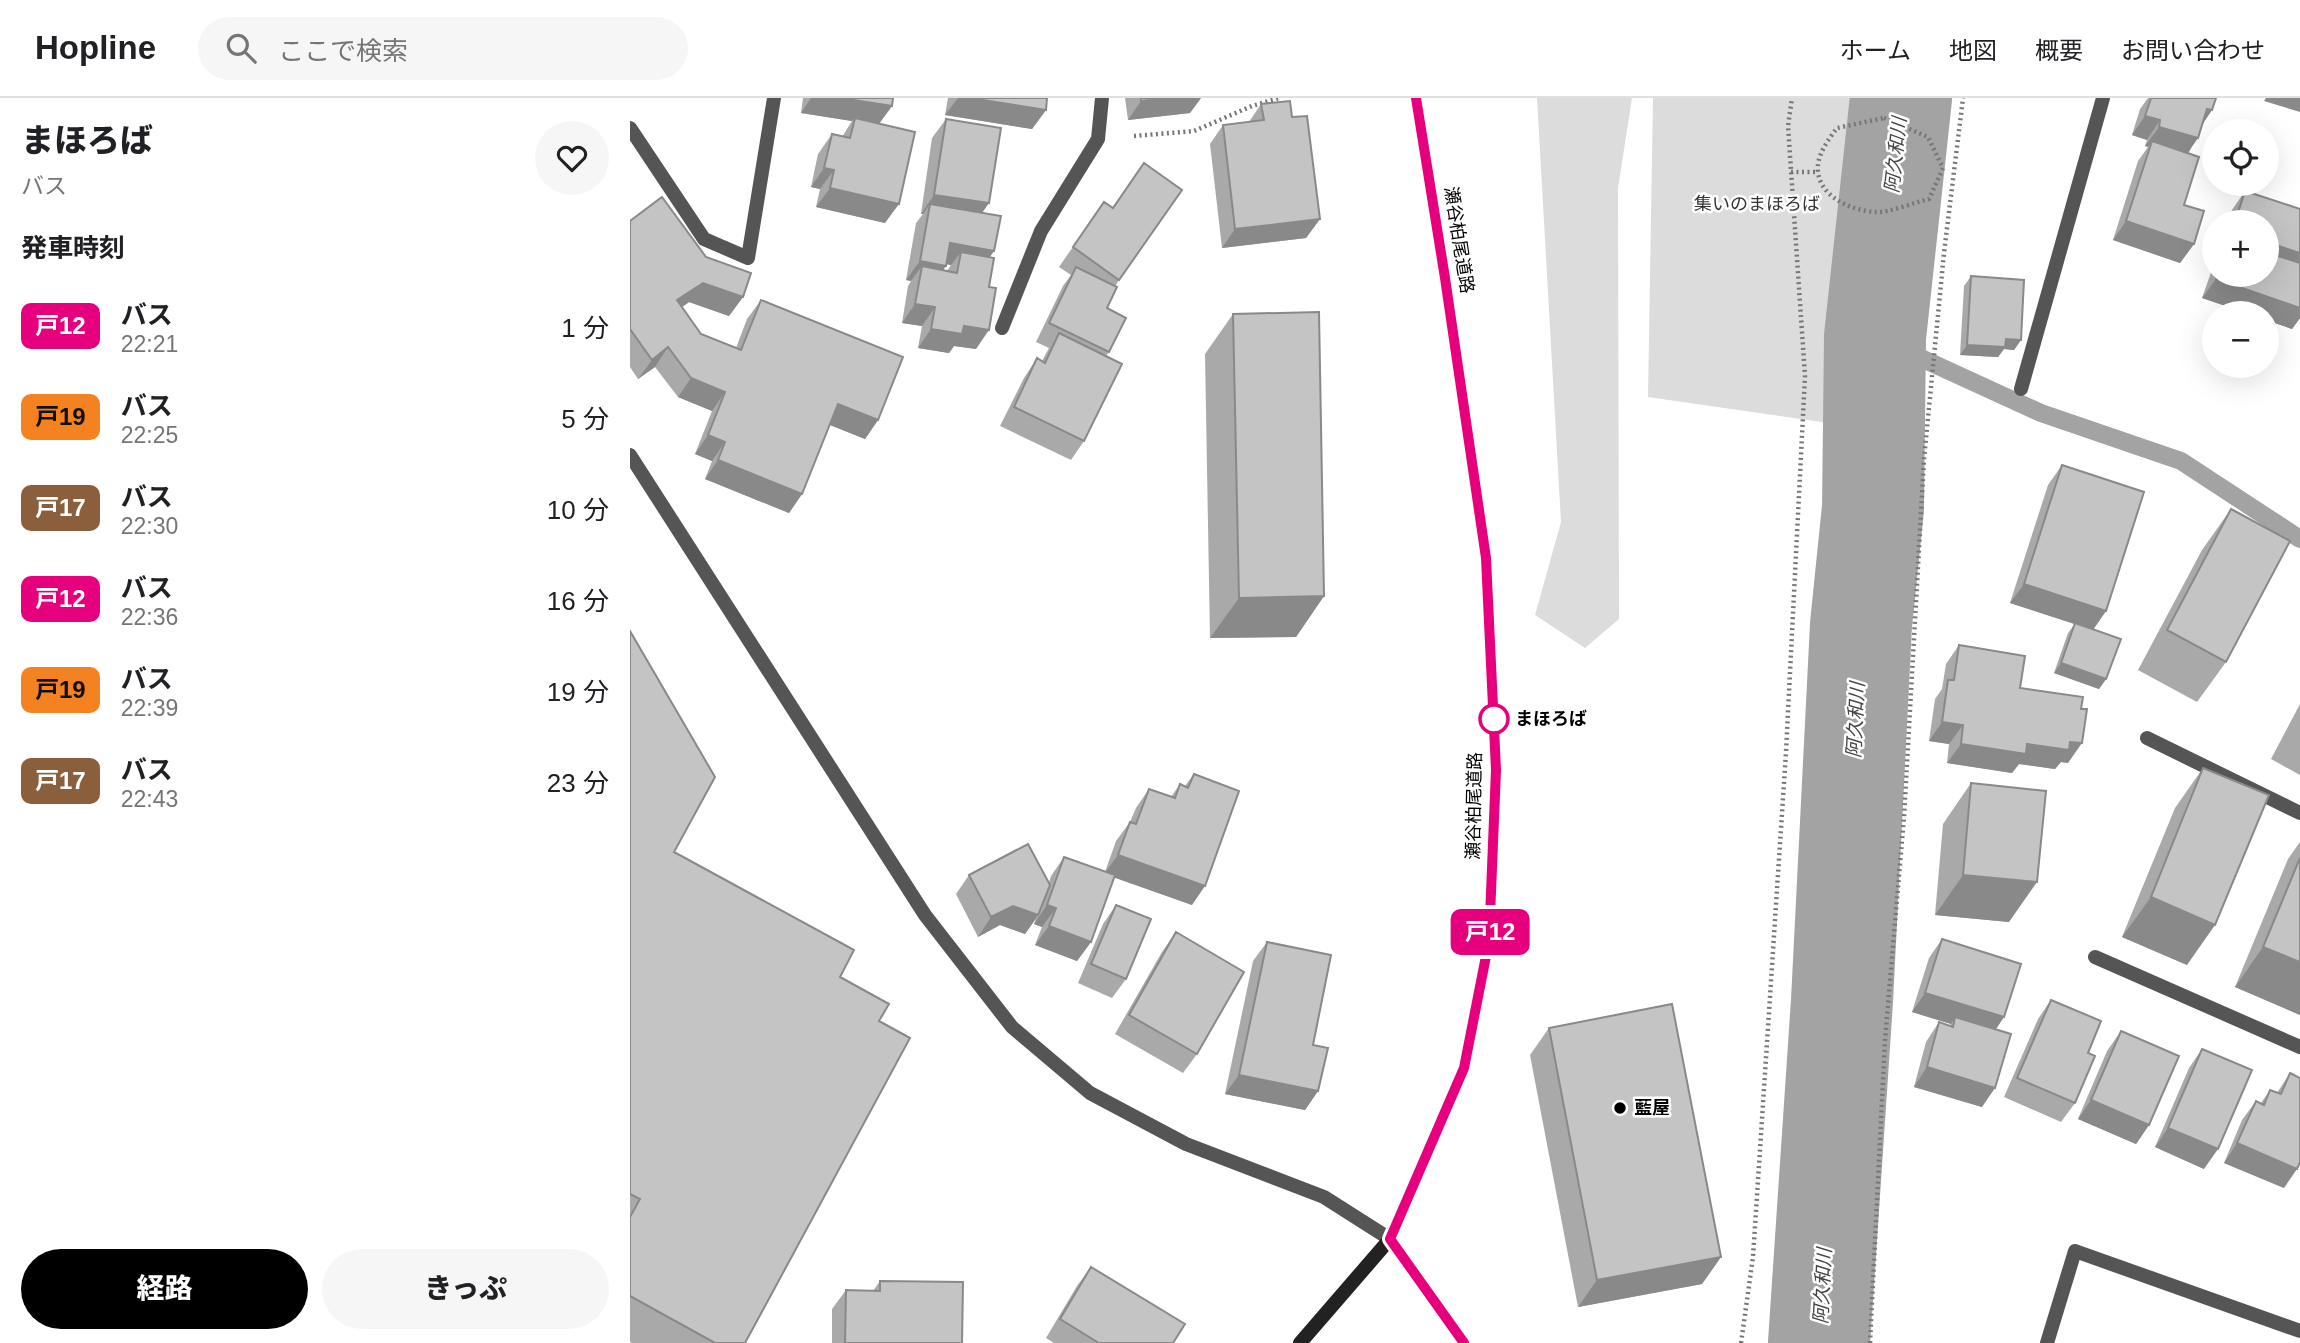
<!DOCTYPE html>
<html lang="ja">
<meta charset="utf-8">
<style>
:root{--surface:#fff;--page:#f6f6f6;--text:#202124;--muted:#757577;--line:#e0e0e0;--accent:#000}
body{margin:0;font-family:Arial,"Noto Sans JP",sans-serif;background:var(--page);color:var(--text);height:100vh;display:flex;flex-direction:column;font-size:26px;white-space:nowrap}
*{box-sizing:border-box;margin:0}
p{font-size:23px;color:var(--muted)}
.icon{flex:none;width:38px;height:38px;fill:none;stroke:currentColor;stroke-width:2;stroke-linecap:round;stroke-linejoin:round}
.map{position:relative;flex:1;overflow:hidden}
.side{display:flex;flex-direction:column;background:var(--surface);width:630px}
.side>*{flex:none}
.badge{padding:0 14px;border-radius:10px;font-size:24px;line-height:46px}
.buttons{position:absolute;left:1572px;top:21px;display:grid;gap:14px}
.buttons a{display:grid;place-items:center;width:77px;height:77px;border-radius:50%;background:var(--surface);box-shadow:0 7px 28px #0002;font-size:35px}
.map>.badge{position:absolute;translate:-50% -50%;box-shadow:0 0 0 4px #fff}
h2{padding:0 21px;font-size:26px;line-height:63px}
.round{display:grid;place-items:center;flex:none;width:74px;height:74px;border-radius:37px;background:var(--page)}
.overview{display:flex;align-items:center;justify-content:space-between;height:119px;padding:0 21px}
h1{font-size:33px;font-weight:800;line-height:52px}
.cta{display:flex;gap:14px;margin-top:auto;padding:14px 21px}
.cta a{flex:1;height:80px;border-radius:42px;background:var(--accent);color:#fff;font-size:28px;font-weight:800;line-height:80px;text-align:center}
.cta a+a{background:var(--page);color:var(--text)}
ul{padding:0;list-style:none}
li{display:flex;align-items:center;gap:21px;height:91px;padding:0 21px}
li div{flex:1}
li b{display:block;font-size:26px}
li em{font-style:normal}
li .badge{min-width:77px;font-weight:700;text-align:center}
header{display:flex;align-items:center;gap:42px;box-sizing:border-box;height:98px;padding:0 35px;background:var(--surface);border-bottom:2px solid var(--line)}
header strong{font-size:33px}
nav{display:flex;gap:38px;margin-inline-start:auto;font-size:24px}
.search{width:490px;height:63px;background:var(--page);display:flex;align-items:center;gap:18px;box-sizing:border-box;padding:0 24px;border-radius:38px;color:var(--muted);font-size:26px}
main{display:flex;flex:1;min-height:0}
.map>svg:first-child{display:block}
</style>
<header>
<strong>Hopline</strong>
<div class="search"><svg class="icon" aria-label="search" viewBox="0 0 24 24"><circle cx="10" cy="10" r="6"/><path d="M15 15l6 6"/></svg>ここで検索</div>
<nav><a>ホーム</a><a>地図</a><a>概要</a><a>お問い合わせ</a></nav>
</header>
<main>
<section class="side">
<div class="overview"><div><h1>まほろば</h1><p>バス</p></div><a class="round"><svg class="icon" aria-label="heart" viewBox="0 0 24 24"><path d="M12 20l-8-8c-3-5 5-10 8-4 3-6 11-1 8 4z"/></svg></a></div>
<h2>発車時刻</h2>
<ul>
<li><span class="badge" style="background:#e6007e;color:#fff">戸12</span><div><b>バス</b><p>22:21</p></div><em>1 分</em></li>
<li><span class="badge" style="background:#f58220;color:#111">戸19</span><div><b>バス</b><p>22:25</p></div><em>5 分</em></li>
<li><span class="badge" style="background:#8b5e3c;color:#fff">戸17</span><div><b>バス</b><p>22:30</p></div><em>10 分</em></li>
<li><span class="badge" style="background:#e6007e;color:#fff">戸12</span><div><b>バス</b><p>22:36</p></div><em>16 分</em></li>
<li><span class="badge" style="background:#f58220;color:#111">戸19</span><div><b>バス</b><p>22:39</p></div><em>19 分</em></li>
<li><span class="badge" style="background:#8b5e3c;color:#fff">戸17</span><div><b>バス</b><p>22:43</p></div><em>23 分</em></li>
</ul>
<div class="cta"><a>経路</a><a>きっぷ</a></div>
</section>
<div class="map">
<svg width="1670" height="1245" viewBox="0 0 1670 1245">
<rect width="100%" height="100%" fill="#fff"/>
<path fill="#dcdcdc" d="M907,0h95l-14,90 1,431 -34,29 -50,-33 26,-93z
M1023,0h214l-18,328 -201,-29z"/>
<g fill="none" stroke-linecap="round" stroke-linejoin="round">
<path stroke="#a3a3a3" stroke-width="18" d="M1245,239l166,76 140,48 119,78"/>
<path stroke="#a3a3a3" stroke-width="102" d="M1189,1245l23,-342 19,-376 12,-117 2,-171 26,-239"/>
<path stroke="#777" stroke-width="4.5" stroke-dasharray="2 3.5" stroke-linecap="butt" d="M1254,20l44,19 15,31 -14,31c-14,3 -40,14 -53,13 -23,-1 -55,-14 -58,-40 -2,-16 10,-32 19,-44z
M504,38l60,-5 58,-25 27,-8
M1161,74h27
M1111,1245l12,-86 33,-505 19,-376 -17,-250 4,-28
M1240,1245l15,-303 19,-223 20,-358 20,-206 19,-155"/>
<path stroke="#555" stroke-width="14" d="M0,30l74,111 44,19 26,-160
M372,230l39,-97 57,-92 4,-41
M1391,291l82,-291
M1517,640l153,75
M1465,859l205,90
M1417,1245l28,-92 225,80"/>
<path stroke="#555" stroke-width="14" d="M0,357l295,460 87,112 78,66 96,51 138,53 66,42"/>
<path stroke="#222" stroke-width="14" d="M760,1141l74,104
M670,1245l90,-104 74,-171 25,-127 7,-171 -10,-212 -41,-280 -29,-180"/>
</g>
<path fill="#a9a9a9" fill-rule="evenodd" d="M173,0h90l-1,8 -13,18 6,99 -69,-16 4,-18 -9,-2 7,-33 14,-20 10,3 10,-16 -51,-8z
M318,0h99l-1,12 -14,19 -87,-14z
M495,0h76l-11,15 -62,7z
M1518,0l64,12 -10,15 -14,29 -4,51 10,39 -14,19 -67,-23 25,-79 10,-14 -3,-1 2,-6 -15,-5 8,-26z
M631,6l31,13 28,102 -14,19 -84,10 -12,-104 13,-19 26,-3z
M316,21l36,94 8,44 -14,92 -22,-3 -5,7 -31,-5 4,-22 -20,-3 6,-37 3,-5 -5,-1 10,-57 7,-9h-2l11,-76zM316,166l5,1 -4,6 -4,-1z
M552,92l-67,96 -8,22 2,44 -3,4 -22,85 -13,19 -71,-34 24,-48 13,-20 5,3 7,-13 -13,-6 27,-56 8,-11 -12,-8 45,-65 9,6z
M1615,93l55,18v109l-8,11 -90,-31 12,-34v11h52v-53h-38l4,-12z
M0,123l76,36 37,40 -14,19 -40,-14 -7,5 19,27 35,14 11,-29 14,-19 117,120 -13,19 -35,-14 -28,69 -13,19 -84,-34 7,-18 -17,-7 17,-43 -34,-14 -23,-30 -17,12 -8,-12z
M1341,178l50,64 -7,10 -10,-1 -6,8 -38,-2 4,-69z
M603,216l91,282 -28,41 -86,1 -5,-284z
M1432,367l44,146 -13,18 13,50 -7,10 -45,-16 14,-40 7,-9 -65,-21 38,-118z
M1601,411l-5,153 -29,40 -59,-32 64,-120z
M0,533l44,221 166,125 39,44 -134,322h-113l-2,-1z
M1329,547l61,43 48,75 -7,-1 -6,7 -36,-5 -7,9 -65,-10 2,-19 -20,-3 6,-42 7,-10 4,-25z
M1670,606v71l-29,-16z
M1573,670l-16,197 -65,-28 53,-129z
M564,676l-2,131 -78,-28 -23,65 -14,19 -42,-16 7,-18 -8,-3 2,-5 -11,15 -25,-9 -22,12 -22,-43 13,-19 80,7 2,-6 13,-19 41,15 11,-31 14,-19 6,-14 13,-19 22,8 9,-13 5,2z
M1341,685l38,139 -74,-7 8,-91z
M1670,744v173l-65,-28 53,-128z
M486,807l10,74 -14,19 -34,-15 25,-59z
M546,834l21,122 -14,19 -68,-39 47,-82z
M1312,841l62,78 -8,12 -14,78 -68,-20 12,-45 13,-20 10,4 2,-2 -39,-12 17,-54z
M637,844l51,149 -13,19 -80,-16 28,-133z
M1421,902l37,53 -13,50 -14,19 -57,-25 34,-78z
M919,930l172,229 -19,27 -124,23 -48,-252z
M1491,933l28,94 -13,19 -58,-25 29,-68z
M1572,951l2,120 -49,-22 34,-79z
M1660,975l-6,115 -60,-25 18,-43 14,-19 5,2 9,-13 7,3z
M461,1169l82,76h-119l-8,-5 31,-52z
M250,1183l82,62h-130v-34l14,-19 27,1z"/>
<path fill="#898989" d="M181,0h30l51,8 -14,19 -23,-7 -3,3 -51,-8z
M328,0h12l76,12 -14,19 -87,-14z
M535,0h36l-11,15 -62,7 13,-19z
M1636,0h34v14l-36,-11z
M1577,11l5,1 -13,19z
M1515,18l15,4 -13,20 -15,-5z
M1529,29l39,11 -13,19 -33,-16 -4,6 -3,-1z
M194,70l10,2 -14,19 -9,-2z
M200,90l69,16 -14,19 -69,-16z
M304,97l55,8 -14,20 -45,-19 -7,10h-2z
M690,121l-14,19 -84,10 13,-19z
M1496,123l68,23 -14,19 -67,-23z
M1636,144l34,11v24l-34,-11z
M320,145l44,8 -13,19 -20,-18 -10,13 -15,-3z
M290,163l26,5 -13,19 -11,-19 -11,15 -5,-1z
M1586,181l84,27v12l-8,11 -26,-9v-7h-19l-45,-15z
M73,185l40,14 -14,19 -40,-14 -25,18 13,-20z
M285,206l20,3 -13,19 -20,-3z
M334,228l25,4 -13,19 -22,-3 -5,7 -31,-5 13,-19z
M1376,241l15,1 -7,10 -10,-1 -6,8 -38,-2 7,-10z
M38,249l-13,20 -17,12 14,-19z
M61,280l34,14 -13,19 -34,-14z
M208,306l40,16 -13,19 -40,-16z
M78,337l17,7 -13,19 -17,-7z
M88,362l84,34 -13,19 -84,-34z
M1394,486l82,27 -13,19 -83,-27z
M694,498l-28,41 -86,1 29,-40z
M1431,565l45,16 -7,10 -45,-16z
M1312,624l21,3 -14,19 -20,-3z
M1440,644l12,1 -14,20 -7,-1 -6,7 -36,-5 -7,9 -65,-10 14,-19h66z
M488,757l87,31 -13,19 -88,-31z
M1333,777l74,7 -28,40 -74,-7z
M1521,799l64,28 -28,40 -65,-28z
M417,807l9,3 -14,19 -8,-3z
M383,808l25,9 -13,19 -25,-9 -22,12 13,-20z
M419,828l42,16 -14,19 -42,-16z
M1633,849l37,15v53l-65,-28z
M1295,895l79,24 -13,19 -36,-19 -4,7 -39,-12z
M1297,969l68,21 -13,19 -68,-20z
M609,977l79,16 -13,19 -80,-16z
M1461,1002l58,25 -13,19 -58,-25z
M1538,1030l50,21 -14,20 -49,-22z
M1607,1045l60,26 -13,19 -60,-25z
M1091,1159l-19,27 -124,23 19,-27z"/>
<path fill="#c4c4c4" stroke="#898989" stroke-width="2" d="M211,0h52l-1,8z
M340,0h77l-1,12z
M511,0h24l-24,3z
M1521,0h65l-4,12 -5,-1 -9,29 -39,-11 1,-7 -15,-4z
M660,3l2,16 15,-1 13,103 -85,10 -12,-104 41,-5 -3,-16z
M225,20l60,14 -16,72 -69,-16 4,-18 -10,-2 8,-34 18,4z
M316,21l55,9 -12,75 -55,-8z
M1522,43l47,16 -15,48 20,6 -10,33 -68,-23z
M514,65l38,27 -63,90 -46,-33 31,-45 9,6z
M1615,93l55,18v44l-34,-11v-20h-31z
M32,99l44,60 45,16 -8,24 -40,-14 -26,17 24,34 40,16 20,-50 142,57 -25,63 -40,-16 -36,90 -84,-34 7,-18 -17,-7 17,-43 -34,-14 -23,-31 -16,13 -22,-31v-108z
M300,106l71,12 -7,35 -44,-8 -4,23 -26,-5z
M331,154l33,6 -5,29 7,1 -7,42 -25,-4 -2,8 -31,-5 4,-22 -20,-3 7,-38 35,7z
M1636,154l34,11v45l-84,-29 1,-4h49z
M446,169l41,20 -10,21 19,10 -17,34 -60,-29z
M1341,178l53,4 -3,60 -15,-1 -1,8 -38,-2z
M689,214l5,284 -85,2 -6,-284z
M429,235l63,31 -38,77 -70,-34 23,-49 8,5z
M1432,367l82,27 -38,119 -82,-27z
M1601,411l59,32 -64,121 -59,-32z
M1445,525l46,16 -15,40 -45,-16z
M0,533l85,146 -41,75 180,98 -14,27 49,27 -10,17 31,17 -165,305h-30l-85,-47v-79l10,-18 -10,-5z
M1329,547l66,11 -5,32 63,9 -2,12h6l-5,34 -12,-1 -1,8 -42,-6 -1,10 -65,-10 2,-19 -21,-3 6,-42h6z
M1573,670l66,27 -54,130 -64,-28z
M564,676l45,17 -34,95 -87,-31 12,-33 6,2 13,-35 26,9 5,-14 8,4z
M1341,685l75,8 -9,91 -74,-7z
M398,746l22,41 -12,30 -25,-9 -22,11 -22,-42z
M434,759l51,18 -24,67 -42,-16 7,-18 -9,-3z
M1670,760v104l-37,-15z
M486,807l35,14 -25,60 -35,-15z
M546,834l68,40 -47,82 -68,-39z
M1312,841l79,25 -17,53 -79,-24z
M637,844l64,13 -18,90 15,3 -10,43 -79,-16z
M1421,902l50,21 -13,32 7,3 -20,47 -58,-25z
M1042,906l49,253 -124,23 -48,-252z
M1325,919l56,17 -16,54 -68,-21 12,-45 14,5z
M1491,933l58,25 -30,69 -58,-25z
M1572,951l50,21 -34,79 -50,-21z
M1660,975l10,5v84l-3,7 -60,-26 19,-42 8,4 6,-15 11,4z
M461,1169l94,57 -12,19h-74l-39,-24z
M250,1183l83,1 -1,61h-117l1,-53 34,1z"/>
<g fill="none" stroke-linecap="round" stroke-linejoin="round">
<defs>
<path id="line" d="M786,0l29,180 41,280 10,212 -7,171 -25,127 -74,171 74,104"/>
</defs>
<use href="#line" stroke="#fff" stroke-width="16"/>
<use href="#line" stroke="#e6007e" stroke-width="10"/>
</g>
<circle fill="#fff" stroke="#e6007e" stroke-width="3.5" cx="864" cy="621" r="14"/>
<circle fill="#000" stroke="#fff" stroke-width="2.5" cx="990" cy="1010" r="7"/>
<g text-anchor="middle" stroke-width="5" stroke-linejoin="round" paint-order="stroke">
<g font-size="18" fill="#333" stroke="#fff">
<text x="1127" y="112">集いのまほろば</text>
</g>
<g font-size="18" fill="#000" stroke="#fff">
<text transform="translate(829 142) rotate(81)" y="6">瀬谷柏尾道路</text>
<text transform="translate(844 708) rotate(-89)" y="6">瀬谷柏尾道路</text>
</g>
<g font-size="18" font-weight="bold" fill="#000" stroke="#fff" text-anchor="start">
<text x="885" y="627">まほろば</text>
</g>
<g font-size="18" font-weight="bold" fill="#000" stroke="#fff" text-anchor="start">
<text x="1004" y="1016">藍屋</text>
</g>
<g font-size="19" font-style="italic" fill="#444" stroke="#fff">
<text transform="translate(1265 57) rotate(-84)" y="7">阿久和川</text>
<text transform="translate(1225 622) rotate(-87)" y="7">阿久和川</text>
<text transform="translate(1192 1188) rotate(-87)" y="7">阿久和川</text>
</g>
</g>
</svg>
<div class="buttons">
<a><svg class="icon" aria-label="locate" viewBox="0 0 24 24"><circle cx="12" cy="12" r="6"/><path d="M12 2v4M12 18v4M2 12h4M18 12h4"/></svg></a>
<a>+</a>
<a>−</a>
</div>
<b class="badge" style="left:860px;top:834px;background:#e6007e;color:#fff">戸12</b>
</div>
</main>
